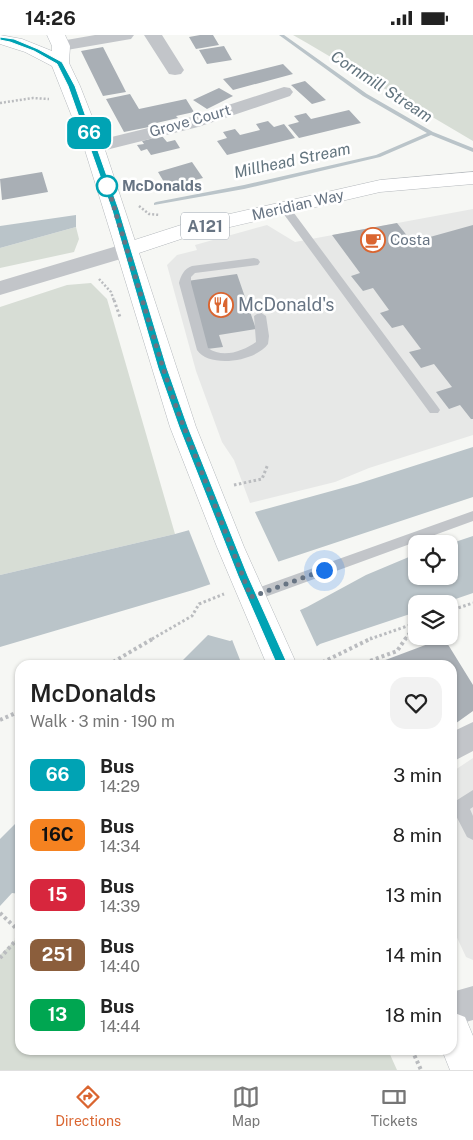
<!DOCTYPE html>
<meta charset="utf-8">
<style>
:root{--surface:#fff;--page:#f2f2f2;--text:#222;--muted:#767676;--line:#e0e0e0;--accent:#da6530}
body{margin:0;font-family:"Public Sans",sans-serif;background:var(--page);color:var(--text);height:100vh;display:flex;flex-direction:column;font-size:19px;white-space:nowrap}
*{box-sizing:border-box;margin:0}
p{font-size:16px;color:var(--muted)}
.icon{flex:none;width:28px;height:28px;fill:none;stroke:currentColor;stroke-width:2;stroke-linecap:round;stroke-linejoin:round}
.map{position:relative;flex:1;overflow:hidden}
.sheet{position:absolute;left:15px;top:625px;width:442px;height:395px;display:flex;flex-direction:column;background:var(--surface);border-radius:15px;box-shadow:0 1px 4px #0004}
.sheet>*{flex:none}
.badge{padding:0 10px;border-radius:8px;font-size:18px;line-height:32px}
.controls{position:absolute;left:408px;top:500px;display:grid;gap:10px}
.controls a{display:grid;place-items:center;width:50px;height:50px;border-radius:10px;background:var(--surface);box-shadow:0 1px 4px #0004;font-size:25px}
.you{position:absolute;width:25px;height:25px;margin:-12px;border:4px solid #fff;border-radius:50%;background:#1a73e8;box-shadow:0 0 0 8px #1a73e833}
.map>.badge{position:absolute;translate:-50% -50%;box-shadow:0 0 0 2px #fff}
.round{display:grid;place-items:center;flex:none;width:52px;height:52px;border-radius:15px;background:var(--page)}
.summary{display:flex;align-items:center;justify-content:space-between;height:85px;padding:0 15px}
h1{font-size:24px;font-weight:600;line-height:38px}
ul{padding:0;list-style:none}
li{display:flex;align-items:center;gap:15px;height:60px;padding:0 15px}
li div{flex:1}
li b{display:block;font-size:19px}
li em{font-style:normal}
li .badge{min-width:55px;font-weight:700;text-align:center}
.status{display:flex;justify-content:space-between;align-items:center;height:35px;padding:0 25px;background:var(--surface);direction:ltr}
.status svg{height:14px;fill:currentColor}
.tabs{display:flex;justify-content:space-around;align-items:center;height:70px;border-top:1px solid var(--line);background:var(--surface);font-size:14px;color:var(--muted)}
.tabs a{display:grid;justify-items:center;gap:2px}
.tabs .active{color:var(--accent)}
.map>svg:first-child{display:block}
</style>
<div class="status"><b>14:26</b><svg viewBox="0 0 49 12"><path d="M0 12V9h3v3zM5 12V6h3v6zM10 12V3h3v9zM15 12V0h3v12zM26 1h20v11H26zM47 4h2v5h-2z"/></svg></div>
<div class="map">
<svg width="473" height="1035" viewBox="0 0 473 1035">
<rect width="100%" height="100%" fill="#f6f7f4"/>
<path fill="#e7e8e7" d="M473,174v226l-104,33 -34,14 -85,21 -16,-43 -12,-18 -26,-71 -29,-106 10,-10 20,-5 -2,-5 72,-20 28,17z
M473,723v202l-7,-3 -13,-28 -1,-157z"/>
<path fill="#d7ddd5" d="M293,0h180v106l-166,-98z
M76,192l3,12 -5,13 -74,16v-20z
M91,248l16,16 68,235 -175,41v-268l67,-22z
M20,900v115h368l9,20h-397v-115z"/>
<path fill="#bac4c9" d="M76,180v12l-76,21v-22z
M473,412v50l-280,93 -193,57v-72l175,-41 182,-50z
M473,501v57l-32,11h-25v8l-96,32 -28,21h-114l30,-30 22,6 77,-34 59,-32 50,-21v22h33v-32z
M20,784v75l-8,-1 -12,13v-67z"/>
<path fill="#f6f7f4" d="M254,475l25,53 -68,23 -23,-58z
M299,573l19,41 -22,16h-54l-11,-28z"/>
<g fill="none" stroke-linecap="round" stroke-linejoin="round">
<path fill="#bac4c9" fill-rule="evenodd" d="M279,0h5l83,59 66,38 40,16v4l-42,-17 -51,22 -136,32 -90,16v-2l2,-1 88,-17 132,-30 51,-22 -64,-37z"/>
</g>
<path fill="#a9afb5" d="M200,0h13l6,10 -23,4 -7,-12z
M224,11l8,14 -25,4 -8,-14z
M103,12l19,37 4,8 -23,4 -22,-45z
M283,29l10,10 -60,16 -10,-11z
M305,46l21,19 -14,4 -21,-19z
M219,53l14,8 -26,13 -14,-9z
M130,59l9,15 47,-10 8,13 -18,4 2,2 -30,7 1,2 -25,5 -18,-33z
M349,75l12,13 -62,15 -11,-13 11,-3 -5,-6 12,-3 5,6z
M268,86l6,6 10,-3 11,14 -68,17 -10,-14 10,-3 -4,-6 12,-3 5,6 20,-5 -4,-6z
M162,101l5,6 8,-2 5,8 -29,7 -4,-6 -6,2 -4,-6 7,-1 -2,-3z
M192,127l11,16 -36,9 -9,-15z
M42,137l6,20 -46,8 -2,-21z
M397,188l15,19 61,-17v194h-2l-11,-14 -11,4 -13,-17 16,-5 -18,-23 -13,4 -12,-16 12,-3 -18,-24 -11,3 -12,-15 9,-3 -16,-22 -10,3 -12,-15 9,-3 -28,-38z
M237,239l19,55 -37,6 4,12 -16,2 -20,-68z
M444,603l29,47v26l-21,15v-61h-80z"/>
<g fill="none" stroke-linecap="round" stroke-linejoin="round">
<defs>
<path id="secondary" d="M0,0l22,4 30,12v-5l-5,-11h18l5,11 -1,17 11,23 24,61 34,103 -3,5 -8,2 -8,-2 -3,-5 -32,-103 -32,-81 -27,-14 -25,-8z"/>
<path id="primary" d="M473,137v12l-93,8 -193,45 -48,16 57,174 48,120 53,118h-30l-50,-118 -47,-120 -54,-177 3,-5 62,-20 199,-45z
M452,977l13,5 8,19v34h-23l-8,-20h10z"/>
</defs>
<use href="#secondary" stroke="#b5b9bd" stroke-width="1"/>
<use href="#primary" stroke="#b5b9bd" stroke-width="1"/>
<path stroke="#babcbf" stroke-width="2.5" stroke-dasharray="2 2" stroke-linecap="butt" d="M0,68l33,-5 16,1
M139,171l10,8 11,1
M99,244l12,13 3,9"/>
<path stroke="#babcbf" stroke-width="3" stroke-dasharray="2.5 2.5" stroke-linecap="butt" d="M114,265l6,17
M234,450l28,-6 6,-15
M449,576l24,-8
M152,604l40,-23 7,-12 25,-10
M370,604l46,-16
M405,604l11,-15"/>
<path stroke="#babcbf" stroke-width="4" stroke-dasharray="3 3" stroke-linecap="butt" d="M108,630l46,-27
M317,630l55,-27
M359,630l38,-14 9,-13
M0,685l20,-9
M0,878l20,19
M0,923l20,-22
M412,1015l9,20"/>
<path fill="#c2c5c9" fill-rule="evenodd" d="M284,169l4,1 150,202 2,3 -2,3h-8l-150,-204 -1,-2z
M254,223l4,1 2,3 -2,3 -63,8 -4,4v6l17,65c15,11 35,3 48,-6l-2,-26 6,-4 6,4 3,20 -1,8c-12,17 -58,25 -71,6l-18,-67c2,-8 5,-14 13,-17z
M473,476v10l-222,81 -5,-2 -2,-4 2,-4z
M473,755v17l-3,2 3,7v24l-6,-3 -15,-29 2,-6z"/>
<path fill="#c2c5c9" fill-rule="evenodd" d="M95,0h39l-3,4 -6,1 -64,11 -6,-1 -3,-4 3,-4z
M144,0h18l22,35 -3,4 -6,1 -6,-1z
M284,52l6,1 3,4 -3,4 -92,31 -104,26 -7,-2 -3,-4 3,-4 98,-24z
M127,208l7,2 3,5 -3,5 -134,40v-14z
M473,687v29l-21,11v-30z
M473,951v34l-21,6v-34z"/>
<use href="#secondary" fill="#fff" fill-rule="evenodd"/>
<use href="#primary" fill="#fff" fill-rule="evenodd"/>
</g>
<path fill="#00a3b4" stroke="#fff" d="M0,2l14,2 24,10 24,13 13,24 44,124 48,158 21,59 60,149 40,89 -2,3h-7l-2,-3 -39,-89 -59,-149 -21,-59 -46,-158 -44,-124 -11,-22 -23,-13 -24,-9 -10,-2z"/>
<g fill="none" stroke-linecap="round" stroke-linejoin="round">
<path stroke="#677483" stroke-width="5" stroke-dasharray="0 9" d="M107,151v-2l56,184 15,44 73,185 73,-27"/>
</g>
<defs>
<symbol id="cafe-ring" viewBox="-11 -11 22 22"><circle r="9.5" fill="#fff" stroke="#da6530" stroke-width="1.5"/><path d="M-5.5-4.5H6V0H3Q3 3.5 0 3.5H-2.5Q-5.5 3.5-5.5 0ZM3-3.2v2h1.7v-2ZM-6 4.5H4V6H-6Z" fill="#da6530"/></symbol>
<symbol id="restaurant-ring" viewBox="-11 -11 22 22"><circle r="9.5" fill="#fff" stroke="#da6530" stroke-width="1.5"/><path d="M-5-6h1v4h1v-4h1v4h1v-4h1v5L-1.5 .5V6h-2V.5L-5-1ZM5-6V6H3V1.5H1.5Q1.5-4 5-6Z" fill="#da6530"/></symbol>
</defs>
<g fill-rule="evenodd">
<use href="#cafe-ring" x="359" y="191" width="28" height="28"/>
<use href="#restaurant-ring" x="207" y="256" width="28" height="28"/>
</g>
<circle fill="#fff" stroke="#00a3b4" stroke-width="2.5" cx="107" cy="151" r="10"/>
<g text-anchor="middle" stroke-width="5" stroke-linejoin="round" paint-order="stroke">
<g font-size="15" fill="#677483" stroke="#fff">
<text transform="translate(190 86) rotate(-16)" y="5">Grove Court</text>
<text transform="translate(298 170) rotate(-13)" y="5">Meridian Way</text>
</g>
<g font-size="15" font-weight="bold" fill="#677483" stroke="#fff" text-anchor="start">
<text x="122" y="156">McDonalds</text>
</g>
<g font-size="15" fill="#677483" stroke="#fff" text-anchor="start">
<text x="390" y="210">Costa</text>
</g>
<g font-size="16" font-style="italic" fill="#63757f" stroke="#fff">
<text transform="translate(382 51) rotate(33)" y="6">Cornmill Stream</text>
<text transform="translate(292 125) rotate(-12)" y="6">Millhead Stream</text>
</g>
<rect fill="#fff" stroke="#959ea8" stroke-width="1" x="181" y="177.5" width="48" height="27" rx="4"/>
<g font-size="16" font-weight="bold" fill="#677483">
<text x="205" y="197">A121</text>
</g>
<g font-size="18" fill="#677483" stroke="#fff" text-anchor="start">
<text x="238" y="276">McDonald's</text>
</g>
</g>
</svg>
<div class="controls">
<a><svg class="icon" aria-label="locate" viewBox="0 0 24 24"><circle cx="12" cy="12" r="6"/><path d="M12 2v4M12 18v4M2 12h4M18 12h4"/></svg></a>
<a><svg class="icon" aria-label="layers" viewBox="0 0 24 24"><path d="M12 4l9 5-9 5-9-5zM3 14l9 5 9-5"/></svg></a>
</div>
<div class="you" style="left:324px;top:535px"></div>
<b class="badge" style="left:89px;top:98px;background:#00a3b4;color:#fff">66</b>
<section class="sheet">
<div class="summary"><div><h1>McDonalds</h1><p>Walk · 3 min · 190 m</p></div><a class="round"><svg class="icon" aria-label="heart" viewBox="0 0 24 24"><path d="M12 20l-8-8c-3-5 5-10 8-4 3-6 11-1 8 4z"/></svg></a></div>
<ul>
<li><span class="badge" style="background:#00a3b4;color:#fff">66</span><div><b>Bus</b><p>14:29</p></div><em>3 min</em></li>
<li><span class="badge" style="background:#f58220;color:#111">16C</span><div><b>Bus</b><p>14:34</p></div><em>8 min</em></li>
<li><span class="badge" style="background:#d7263d;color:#fff">15</span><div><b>Bus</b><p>14:39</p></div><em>13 min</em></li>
<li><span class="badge" style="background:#8b5e3c;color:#fff">251</span><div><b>Bus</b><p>14:40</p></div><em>14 min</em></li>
<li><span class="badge" style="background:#00a651;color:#fff">13</span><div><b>Bus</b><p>14:44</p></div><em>18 min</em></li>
</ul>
</section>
</div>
<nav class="tabs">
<a class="active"><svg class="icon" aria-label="directions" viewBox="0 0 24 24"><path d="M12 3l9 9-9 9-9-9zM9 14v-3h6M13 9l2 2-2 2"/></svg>Directions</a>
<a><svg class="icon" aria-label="map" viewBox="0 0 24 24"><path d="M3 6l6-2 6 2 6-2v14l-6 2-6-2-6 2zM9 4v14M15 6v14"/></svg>Map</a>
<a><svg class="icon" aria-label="tickets" viewBox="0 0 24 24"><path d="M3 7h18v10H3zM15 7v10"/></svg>Tickets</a>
</nav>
